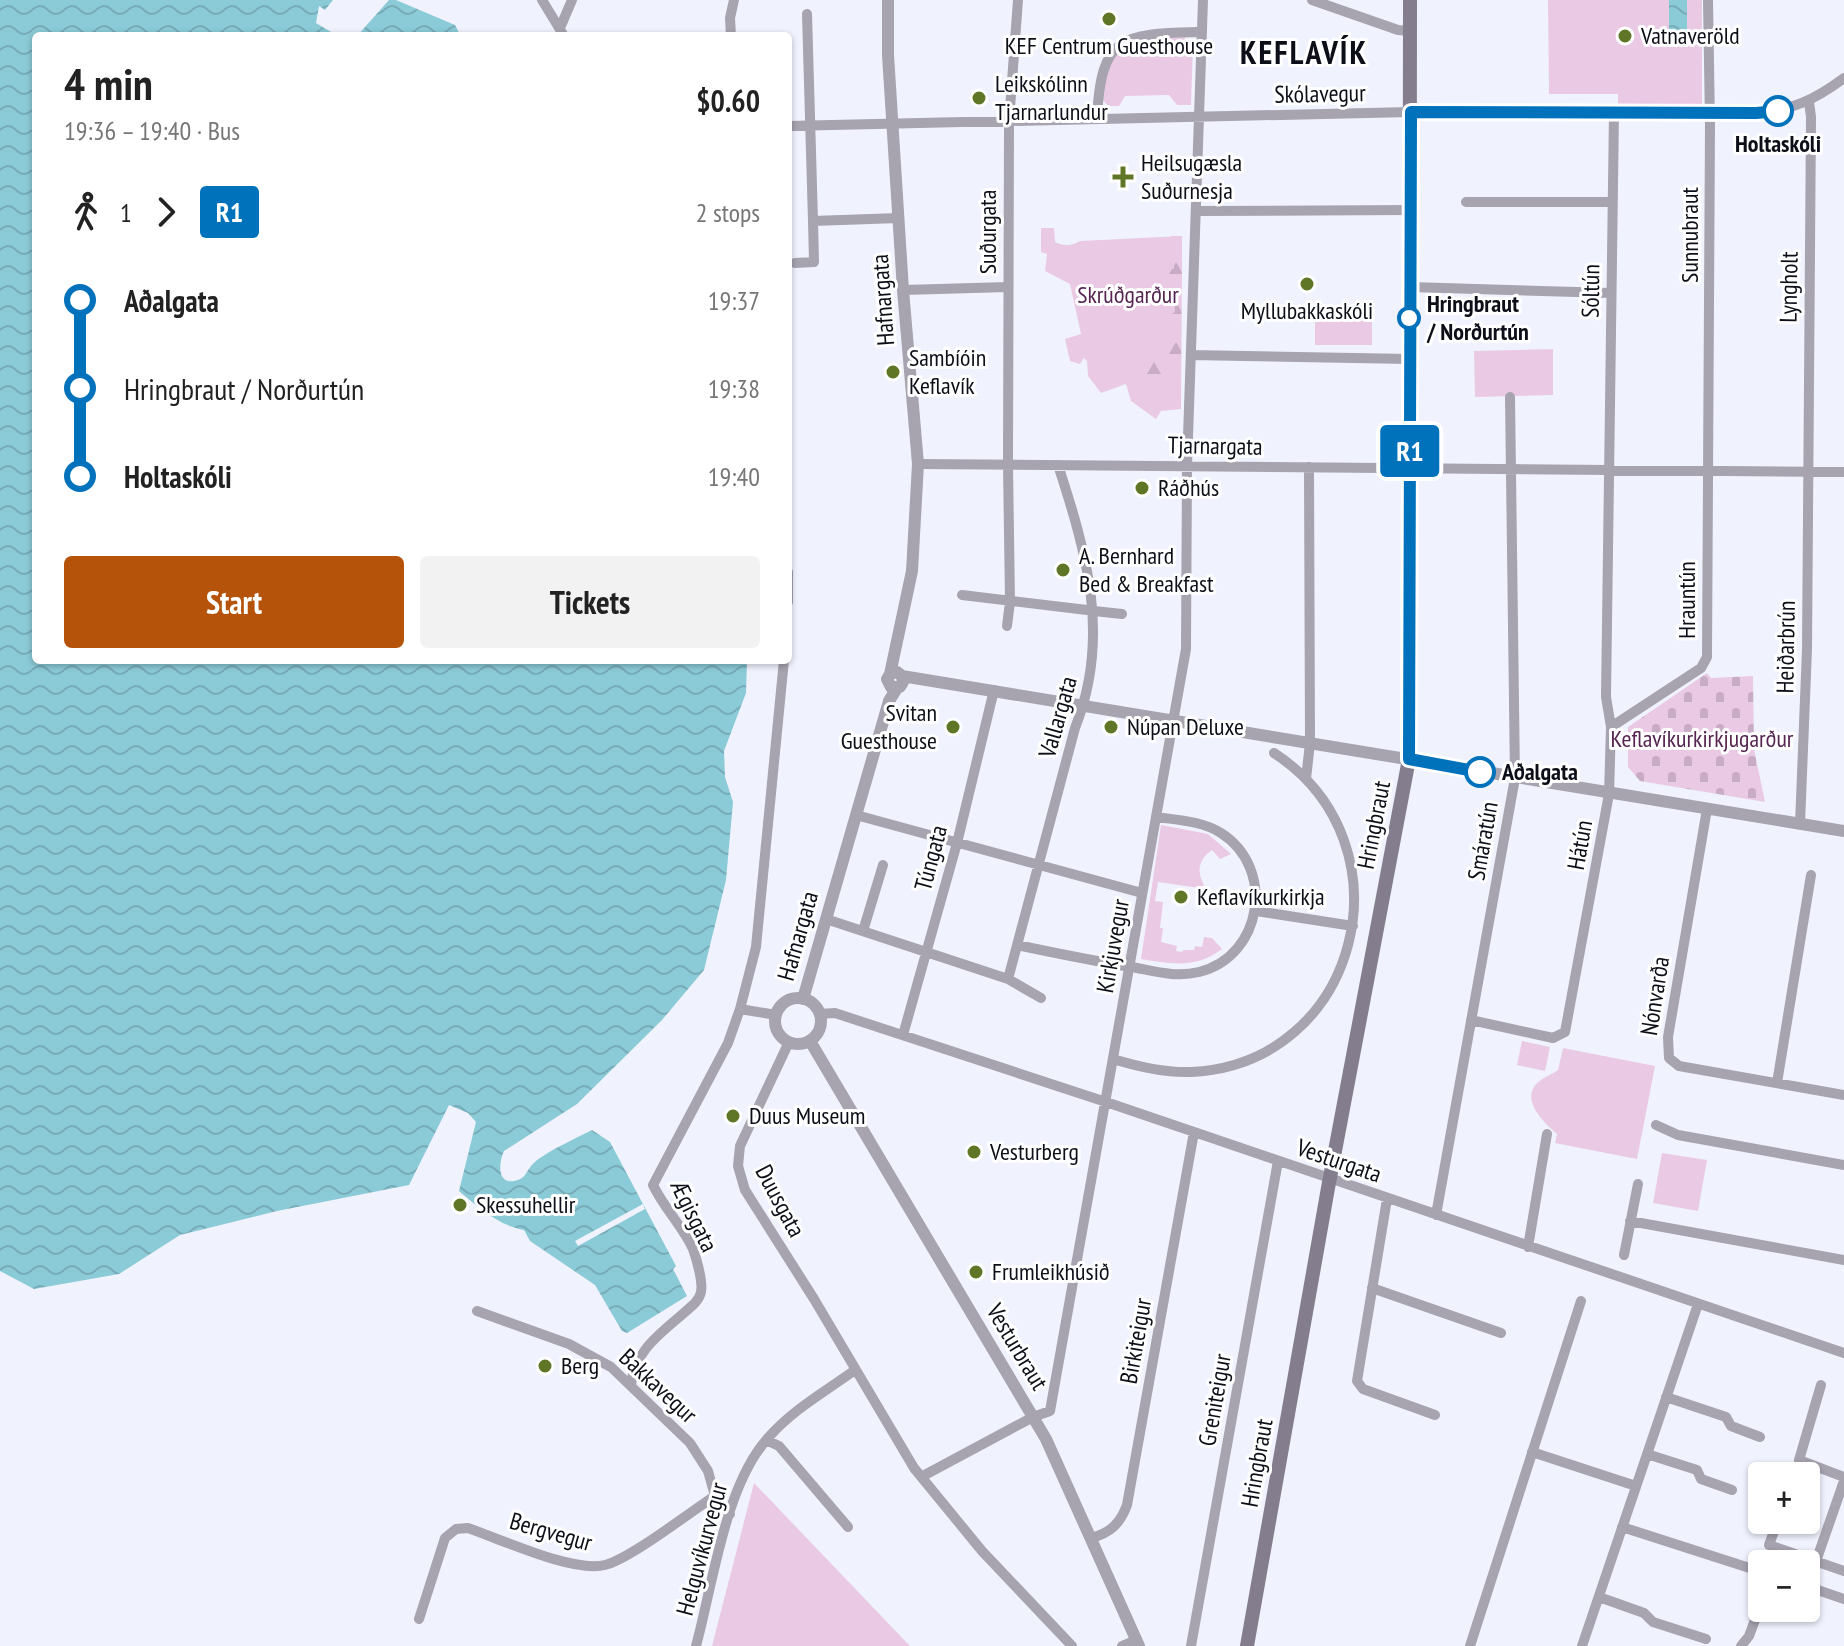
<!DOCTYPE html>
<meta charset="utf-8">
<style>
:root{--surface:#fff;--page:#f2f2f2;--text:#222;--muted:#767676;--accent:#b45309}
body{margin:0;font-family:"PT Sans Narrow",sans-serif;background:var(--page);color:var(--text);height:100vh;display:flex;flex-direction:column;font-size:30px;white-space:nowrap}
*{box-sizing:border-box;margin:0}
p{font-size:26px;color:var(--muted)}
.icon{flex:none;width:44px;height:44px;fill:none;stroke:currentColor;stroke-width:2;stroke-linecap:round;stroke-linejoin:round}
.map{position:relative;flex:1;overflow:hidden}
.details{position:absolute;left:32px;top:32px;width:760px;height:632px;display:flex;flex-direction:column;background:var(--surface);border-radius:8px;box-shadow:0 2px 6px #0004}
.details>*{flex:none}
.badge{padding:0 16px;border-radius:6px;font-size:28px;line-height:52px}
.tools{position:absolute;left:1748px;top:1462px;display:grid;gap:16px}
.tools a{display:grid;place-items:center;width:72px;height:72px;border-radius:8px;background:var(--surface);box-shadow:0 2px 6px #0004;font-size:40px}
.map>.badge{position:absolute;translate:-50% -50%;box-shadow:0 0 0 4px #fff}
.legs{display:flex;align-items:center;gap:12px;height:88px;padding:0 32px;font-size:26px}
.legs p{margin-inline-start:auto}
.headline{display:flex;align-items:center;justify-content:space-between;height:136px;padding:0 32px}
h1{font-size:44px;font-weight:600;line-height:60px}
.button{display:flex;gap:16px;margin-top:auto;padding:16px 32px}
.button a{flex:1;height:92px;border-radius:8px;background:var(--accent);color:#fff;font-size:32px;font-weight:600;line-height:92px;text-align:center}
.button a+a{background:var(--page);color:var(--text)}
ul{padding:0 32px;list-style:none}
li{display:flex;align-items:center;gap:28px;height:88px;font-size:30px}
li i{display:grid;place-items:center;width:12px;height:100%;margin:0 10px;background:currentColor}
li i::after{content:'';width:20px;height:20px;margin:-10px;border:6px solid;border-radius:50%;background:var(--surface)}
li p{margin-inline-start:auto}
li:first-child i{background:linear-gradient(#0000 50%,currentColor 0)}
li:last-child i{background:linear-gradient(currentColor 50%,#0000 0)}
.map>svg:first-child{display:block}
</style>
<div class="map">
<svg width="1844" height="1646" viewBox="0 0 1844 1646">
<defs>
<pattern id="forest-firs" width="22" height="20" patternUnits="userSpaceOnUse" patternTransform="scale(2)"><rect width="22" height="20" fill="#eac9e5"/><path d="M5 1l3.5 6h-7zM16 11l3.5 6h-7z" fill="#c8abc4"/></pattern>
<pattern id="cemetery-stones" width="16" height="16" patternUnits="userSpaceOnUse" patternTransform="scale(2)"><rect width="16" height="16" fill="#eac9e5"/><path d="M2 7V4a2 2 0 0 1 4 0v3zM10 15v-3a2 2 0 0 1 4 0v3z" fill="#c8abc4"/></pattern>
<pattern id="water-waves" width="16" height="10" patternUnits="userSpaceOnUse" patternTransform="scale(2)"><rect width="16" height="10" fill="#8bcad7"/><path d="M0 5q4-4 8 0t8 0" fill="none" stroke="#77acb8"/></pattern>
</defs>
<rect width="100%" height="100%" fill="#f0f3fe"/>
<path fill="#eac9e5" d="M1548,0h154v106h-84v-12h-69z
M1185,37l1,7h7l-2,61h-14l-8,-10 -44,1 -6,10h-11l-5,-6c2,-10 2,-22 5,-32 9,-33 50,-30 77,-31z
M1041,228h13l1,14c8,4 17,4 25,-1l102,-5 -1,173 -20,2 -5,8 -25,-18 -5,-17 -25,9 -13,-17 -1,-15 -3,-3 -4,6 -10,-3 -5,-22 16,-5 -11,-50 -25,-13 2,-17 -6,-2z
M1315,316h57v29h-57z
M1553,349v46l-78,2 -1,-46z
M1161,825l47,9 23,20 -11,5 -8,-9c-13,9 -16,21 -8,35l-4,3 -42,-6 -3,19 8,1 -3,26h3l-2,14 16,4 -1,5 6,1 1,-2h11l1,-4 7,1 2,-10 8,1 10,11c-27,20 -50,15 -81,10z
M1522,1041l28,6 -5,24 -28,-6z
M1563,1048l92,18 -18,93 -82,-16 2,-9c-14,-12 -40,-37 -16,-54 5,-4 12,-6 17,-10z
M1662,1153l45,7 -9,51 -45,-8z
M754,1483l156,163h-198z"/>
<path fill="url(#forest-firs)" d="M1171,236h11l-1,138 -7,5 -33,-5 -1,-10 29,-4v-14l-5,-6 7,-3 1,-11 -6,-1 2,-8 7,-5 -1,-16h-9l2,-11 -3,-18 10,2z"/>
<path fill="url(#cemetery-stones)" d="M1707,673l4,5 42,-2 1,73 11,53 -125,-21 -12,-14v-40z"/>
<path fill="url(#water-waves)" d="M0,0h333l-8,10 -6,-4 -3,17 22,13h-302v624h711l-1,33 -22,58 1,26 8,25 -7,78 -22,90 -42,50 -85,84 -73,47c-6,13 -7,36 14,29 8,-3 8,-8 13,-14 11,-13 44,-27 61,-36l18,12 66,124 -3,3 14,27 -60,37 -5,-2 -27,-46 -65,-44 -6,-11c-26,-5 -45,-22 -65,-39l17,-69 -8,-9 -19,-8 -40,80 -132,26 -97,24 -61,39 -85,15 -34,-18z
M389,0h7l59,25 6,11h-104z
M1669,0h18v32h-14v4l9,3 -3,7 -10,-3z"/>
<path fill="#f0f3fe" d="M643,1204l2,5 -67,37 -3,-5z"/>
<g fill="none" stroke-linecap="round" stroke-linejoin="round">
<path stroke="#a7a3af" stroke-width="10" d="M542,0l22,36
M1312,0l86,30 12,1
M807,14l6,207 86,-3
M560,28l12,-28
M731,36l-1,-18 4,-18
M1097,119c4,-86 26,-85 104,-87
M788,126l623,-14 345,1c35,-2 60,-14 88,-35
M1466,202h146
M1197,211l213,-1
M795,263l19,-1 -1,-41
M1410,287l201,6
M903,290l105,-3
M1191,355l219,4
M918,464l926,8
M788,572v30
M962,595l125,15
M1094,611l28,3
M1007,626l3,-24 -2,-137 1,-343 9,-122
M1611,727l90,-59 6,-11 3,-533 -2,-124
M1306,779l4,-36 -1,-276
M1707,809l-39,228 1,21 10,8 165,29
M856,815l286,78
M1800,824l7,-175 4,-532 -2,-15
M1256,911l97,15
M826,919l182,60 33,19
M863,931l20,-66
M1017,945c38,8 76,16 115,22 22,4 44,11 67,5 64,-16 77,-104 22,-139 -19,-12 -43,-13 -65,-16
M1008,979l67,-251c36,-90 12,-174 -17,-263
M819,1014l16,-1 271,89 738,251
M776,1015l-36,-6 16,-62 28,-287
M1471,1020l82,18 12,-6 44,-238 2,-67 -5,-30 8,-585
M903,1035l54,-192 37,-153
M789,1042l-49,104 -2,20 7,24 69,109 100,169 68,83 90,95
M1113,1059c26,8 51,14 78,13 169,-8 223,-228 83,-319
M1777,1083l34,-208
M1656,1125l22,10 166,30
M1387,1199l-30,182 6,8 72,26
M1436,1215l79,-437 -5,-381
M1630,1221l214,39
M1528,1247l19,-113
M1624,1255l14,-71
M1372,1288l129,45
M477,1311l92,33 42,23 79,76 18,28 7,25 15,18
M631,1385c3,-34 30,-52 54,-73 7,-6 14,-11 16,-20 2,-10 -4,-32 -8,-43 -10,-22 -29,-41 -40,-64l75,-142 12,-34
M1821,1385l-22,75 45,17
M1666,1397l60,20 5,9 29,11
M766,1440l13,6 69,81
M1532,1452l104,34
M1647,1454l50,16 4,9 31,11
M921,1477l112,-60 17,-6 136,-762 1,-183 16,-466
M1778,1520l-9,25 75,26
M1622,1527l140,45
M1091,1538c19,-5 29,-14 36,-33l67,-373
M1806,1586l38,13
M1807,1587l37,-106
M1599,1597l45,16 9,9 53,17
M419,1619l26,-81 11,-9 12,-1c32,11 105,45 137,37 25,-6 85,-53 110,-69
M696,1646c17,-62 29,-161 72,-208 24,-28 58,-47 87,-68
M1122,1646l14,-6
M1191,1646l87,-485
M1470,1646l111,-345
M1582,1646l116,-342
M1741,1646l8,-10 13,-35"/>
<path stroke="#a7a3af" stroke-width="12" d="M888,0v55l15,235 15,174 -6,107 -22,103 -3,5 4,8h9l3,-5 -1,-6 -5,-4 -7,2
M902,676l942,155
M775 1021a23 23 0 1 1 46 0a23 23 0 1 1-46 0Z
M803,999l86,-298 8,-13
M810,1041l236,398 93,207"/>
<path stroke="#837d8e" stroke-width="14" d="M1247,1646l81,-458 81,-429 1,-759"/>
</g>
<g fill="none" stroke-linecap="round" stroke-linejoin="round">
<defs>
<path id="line-1" d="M1480,772l-71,-13 2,-647 345,1 22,-2"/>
</defs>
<use href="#line-1" stroke="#fff" stroke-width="18"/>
<use href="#line-1" stroke="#0072bc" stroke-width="12"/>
</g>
<g fill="#607627" stroke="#fff" stroke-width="3">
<circle cx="1109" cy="19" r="8"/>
<circle cx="1625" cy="36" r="8"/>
<circle cx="979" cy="98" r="8"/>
<path d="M1119 165h8v8h8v8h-8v8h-8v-8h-8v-8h8z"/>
<circle cx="1307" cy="284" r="8"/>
<circle cx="893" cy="372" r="8"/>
<circle cx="1142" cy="488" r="8"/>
<circle cx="1063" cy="570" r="8"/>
<circle cx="953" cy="727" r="8"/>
<circle cx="1111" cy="727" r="8"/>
<circle cx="1181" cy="897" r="8"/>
<circle cx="733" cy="1116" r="8"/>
<circle cx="974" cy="1152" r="8"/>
<circle cx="460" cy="1205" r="8"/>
<circle cx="976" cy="1272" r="8"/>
<circle cx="545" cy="1366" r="8"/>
</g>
<g fill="#fff" stroke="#0072bc" stroke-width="4">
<circle cx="1778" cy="111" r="14"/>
<circle cx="1409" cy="318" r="10"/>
<circle cx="1480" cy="772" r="14"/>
</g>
<g text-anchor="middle" stroke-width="6" stroke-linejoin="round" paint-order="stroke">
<g font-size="24" fill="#0c0f18" stroke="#fff" text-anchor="start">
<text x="1641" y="44">Vatnaveröld</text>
<text x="1109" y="54" text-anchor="middle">KEF Centrum Guesthouse</text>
<text x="995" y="92">Leikskólinn<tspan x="995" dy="28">Tjarnarlundur</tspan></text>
<text x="1141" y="171">Heilsugæsla<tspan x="1141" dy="28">Suðurnesja</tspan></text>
<text x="1307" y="319" text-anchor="middle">Myllubakkaskóli</text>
<text x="909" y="366">Sambíóin<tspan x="909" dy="28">Keflavík</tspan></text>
<text x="1158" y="496">Ráðhús</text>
<text x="1079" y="564">A. Bernhard<tspan x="1079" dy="28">Bed &amp; Breakfast</tspan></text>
<text x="937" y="721" text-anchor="end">Svitan<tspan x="937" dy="28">Guesthouse</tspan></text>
<text x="1127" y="735">Núpan Deluxe</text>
<text x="1197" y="905">Keflavíkurkirkja</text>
<text x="749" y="1124">Duus Museum</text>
<text x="990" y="1160">Vesturberg</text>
<text x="476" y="1213">Skessuhellir</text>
<text x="992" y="1280">Frumleikhúsið</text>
<text x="561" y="1374">Berg</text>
</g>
<g font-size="24" fill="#0c0f18" stroke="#fff">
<text transform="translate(1320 94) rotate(-1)" y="8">Skólavegur</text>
<text transform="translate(988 232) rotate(-90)" y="8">Suðurgata</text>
<text transform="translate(1690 235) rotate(-90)" y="8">Sunnubraut</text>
<text transform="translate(1789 287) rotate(-89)" y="8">Lyngholt</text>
<text transform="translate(1591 291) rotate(-89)" y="8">Sóltún</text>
<text transform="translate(883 300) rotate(-94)" y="8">Hafnargata</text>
<text transform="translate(1215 446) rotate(1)" y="8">Tjarnargata</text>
<text transform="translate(1687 600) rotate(-90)" y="8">Hrauntún</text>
<text transform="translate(1786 647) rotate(-89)" y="8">Heiðarbrún</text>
<text transform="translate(1058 717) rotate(-74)" y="8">Vallargata</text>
<text transform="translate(1374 825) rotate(-79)" y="8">Hringbraut</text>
<text transform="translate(1483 841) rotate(-80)" y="8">Smáratún</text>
<text transform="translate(1580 845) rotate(-80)" y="8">Hátún</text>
<text transform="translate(931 858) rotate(-75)" y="8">Túngata</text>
<text transform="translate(798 936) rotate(-74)" y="8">Hafnargata</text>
<text transform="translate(1113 946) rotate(-80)" y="8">Kirkjuvegur</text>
<text transform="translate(1655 996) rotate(-81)" y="8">Nónvarða</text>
<text transform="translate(1339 1161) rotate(19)" y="8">Vesturgata</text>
<text transform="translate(780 1201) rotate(62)" y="8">Duusgata</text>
<text transform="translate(694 1216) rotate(64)" y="8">Ægisgata</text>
<text transform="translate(1136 1341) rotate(-80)" y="8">Birkiteigur</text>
<text transform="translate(1017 1347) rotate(59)" y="8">Vesturbraut</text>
<text transform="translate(658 1386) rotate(43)" y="8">Bakkavegur</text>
<text transform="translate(1215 1400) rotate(-80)" y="8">Greniteigur</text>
<text transform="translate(1257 1463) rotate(-80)" y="8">Hringbraut</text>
<text transform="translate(551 1532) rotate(16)" y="8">Bergvegur</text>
<text transform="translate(702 1549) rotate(-75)" y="8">Helguvíkurvegur</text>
</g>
<g font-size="24" font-weight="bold" fill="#0c0f18" stroke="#fff" text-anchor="start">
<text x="1778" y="152" text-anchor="middle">Holtaskóli</text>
<text x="1427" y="312">Hringbraut<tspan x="1427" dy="28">/ Norðurtún</tspan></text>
<text x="1502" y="780">Aðalgata</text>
</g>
<g font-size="24" fill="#552451" stroke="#fff">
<text x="1128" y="303">Skrúðgarður</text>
<text x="1702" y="747">Keflavíkurkirkjugarður</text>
</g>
<g font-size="32" font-weight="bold" letter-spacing="2" fill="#0c0f18" stroke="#fff">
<text x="1304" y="64">KEFLAVÍK</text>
</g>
</g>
</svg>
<div class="tools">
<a>+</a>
<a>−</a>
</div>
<b class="badge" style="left:1410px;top:451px;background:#0072bc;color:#fff">R1</b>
<section class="details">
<div class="headline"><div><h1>4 min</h1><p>19:36 – 19:40 · Bus</p></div><b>$0.60</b></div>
<div class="legs"><svg class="icon" aria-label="walk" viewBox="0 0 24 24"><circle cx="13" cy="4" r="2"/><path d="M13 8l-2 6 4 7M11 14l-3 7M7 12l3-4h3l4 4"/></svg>1<svg class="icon" aria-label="forward" viewBox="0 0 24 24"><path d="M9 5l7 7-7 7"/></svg><b class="badge" style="background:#0072bc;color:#fff">R1</b><p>2 stops</p></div>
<ul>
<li><i style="color:#0072bc"></i><b>Aðalgata</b><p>19:37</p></li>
<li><i style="color:#0072bc"></i><span>Hringbraut / Norðurtún</span><p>19:38</p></li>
<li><i style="color:#0072bc"></i><b>Holtaskóli</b><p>19:40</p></li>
</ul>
<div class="button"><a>Start</a><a>Tickets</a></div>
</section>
</div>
